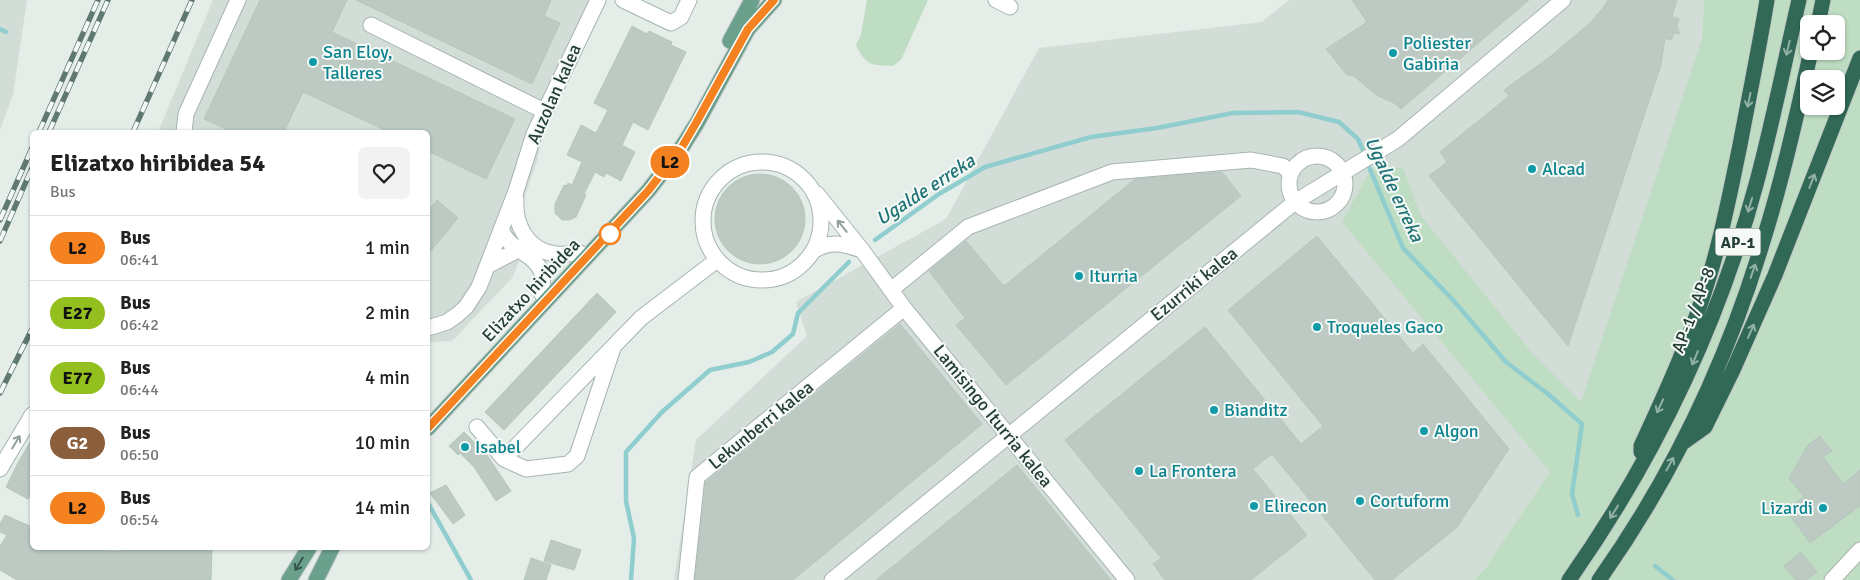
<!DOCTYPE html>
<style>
:root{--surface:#fff;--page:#f2f2f2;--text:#222;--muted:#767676;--line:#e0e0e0}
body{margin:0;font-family:Signika,sans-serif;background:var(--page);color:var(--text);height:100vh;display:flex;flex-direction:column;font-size:19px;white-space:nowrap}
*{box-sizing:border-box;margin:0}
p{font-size:16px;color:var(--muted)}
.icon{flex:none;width:28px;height:28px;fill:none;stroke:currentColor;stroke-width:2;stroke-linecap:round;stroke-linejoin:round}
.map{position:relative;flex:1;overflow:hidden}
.panel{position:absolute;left:30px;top:130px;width:400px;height:420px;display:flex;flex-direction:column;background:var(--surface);border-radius:8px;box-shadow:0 1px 4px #0004}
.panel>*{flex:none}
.badge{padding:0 10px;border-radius:16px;font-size:18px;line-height:32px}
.buttons{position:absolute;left:1800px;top:15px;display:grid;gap:10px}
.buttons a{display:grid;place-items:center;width:45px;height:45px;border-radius:8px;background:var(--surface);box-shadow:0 1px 4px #0004;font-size:25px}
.map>.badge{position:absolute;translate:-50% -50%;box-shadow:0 0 0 2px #fff}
.round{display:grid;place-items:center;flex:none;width:52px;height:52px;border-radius:8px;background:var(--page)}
.overview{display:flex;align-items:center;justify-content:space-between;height:85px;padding:0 20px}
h1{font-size:24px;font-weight:800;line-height:38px}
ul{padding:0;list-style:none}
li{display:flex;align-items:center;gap:15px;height:65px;padding:0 20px;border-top:1px solid var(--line)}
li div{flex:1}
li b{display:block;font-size:19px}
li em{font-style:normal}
li .badge{min-width:55px;font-weight:700;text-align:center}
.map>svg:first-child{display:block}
</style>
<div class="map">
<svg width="1860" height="580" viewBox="0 0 1860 580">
<rect width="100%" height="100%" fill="#e4ede8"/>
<path fill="#d2ddd7" d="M0,0h27l-14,95 -13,35z
M213,0h391l-40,84 -22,54 -5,23 -15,44v50l-10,23 -60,63 -24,1v-210h-270z
M1289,0h415l-2,38 -150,454 -78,88h-800l22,-140 111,-104 -11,-34 150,-83 93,-171 223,-26z"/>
<path fill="#beddc2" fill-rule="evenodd" d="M867,0h61l-27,60 -8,6c-22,-1 -27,0 -37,-21l5,-10z
M1704,0h156v580h-386l12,-13 64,-95 -208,-250 29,-53 32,-1 18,48 112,138 48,48 121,-364zM1809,24h27v27h-27zM1809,79h27v27h-27z"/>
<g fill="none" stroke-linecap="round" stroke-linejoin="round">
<path stroke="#8fcdcf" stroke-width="4.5" d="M0,29l6,3
M1367,162l36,86 50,52 53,62 42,32 34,30 -10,70 6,21
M875,240l64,-46 46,-27 106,-30 66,-9 76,-15 65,-1 41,10 19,17 7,16
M428,503l43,77
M1655,566l18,14
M631,580l3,-42 -8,-37v-49l36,-40 48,-42 39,-8 23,-10 21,-18 5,-21 51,-51"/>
</g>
<path fill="#bccac3" stroke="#b7c6be" d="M260,0h87l-15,32 183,87 -29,60 -58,-28v-19h-39l-86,-40 -19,40h-52l-28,-13z
M356,0h195l-7,16 16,7 -28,61z
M1352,0h177l-128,109 -7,-6 -18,-8 -22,-19 -7,-1 -21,-26 41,-27z
M1608,0h69l-5,17 7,2 -2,7 3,8 -6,-1 -3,7 -6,-2 -4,27 -93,281 -139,-170 18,-14 -7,-10 69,-56 -5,-6 47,-34 39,-33 13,-15z
M632,26l15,8 2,-3 23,11 -1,3 15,7 -38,78 -15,-8 -11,23 13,7 -14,29 -15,-8 -2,4 -9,-5 -11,22 2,1 -10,22 -7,3h-7l-7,-7v-9l9,-19 3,1 1,-3 4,2 10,-23 -15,-7 14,-30 15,8 12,-23 -14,-7z
M1222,172l19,24 -235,189 -50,-60 9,-7 -36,-47 37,-30 38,45 131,-107z
M715 219a45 45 0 1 1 90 0a45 45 0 1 1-90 0Z
M437,200l21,18 -30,36v-43z
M1317,236l96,117 10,-9 86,105 -52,78 -65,53h-17l-103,-126 -19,15 54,66 -56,45h-86l-12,-16 8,-6 -96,-118 140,-113 96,117 22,-18 -95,-116z
M597,293l19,19 -112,118 -19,-18z
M900,324l82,100 -189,156h-98l11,-98z
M464,432l23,23 24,36 -15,10 -22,-34 -14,-14 -2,2 -9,-9z
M1820,436l12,15 -9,6 20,27 17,-14v36l-50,37 -24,-33 18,-13 -15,-19 19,-33z
M32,439v53l-4,7 -22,-12 13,-26z
M1017,465l94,115h-235z
M446,485l19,30 -12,9 -23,-31z
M5,515l27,12v21h77l-1,3 104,-2 -1,31h-194l-17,-10v-24l7,-11 -7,-3v-8z
M551,540l30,10 -7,20 -30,-9z
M1801,552l16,20 -10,8h-11l-12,-14z
M531,558l20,7 -5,15h-22z"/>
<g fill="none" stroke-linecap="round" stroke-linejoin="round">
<defs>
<path id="minor" d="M623,0l48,23 10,-6 8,-17
M996,0l14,7
M371,25l173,86
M184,132l2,-18 52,-114
M1289 184a28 28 0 1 1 56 0a28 28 0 1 1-56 0Z
M703 221a59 59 0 1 1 118 0a59 59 0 1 1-118 0Z
M516,199c-2,26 12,52 40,55 8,1 17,-1 24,-1
M501,229c7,21 34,24 41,44 1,6 0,14 0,21
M862,250l42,58 223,272
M813,251c18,-11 30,-7 49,-1l-45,-56
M487,266l31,-16
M891,290l77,-63 144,-55 139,-12 32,6 7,7
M428,328l19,-6 10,-7 9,-8 13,-20 37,-96 18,-57 64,-134
M613,348l-36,108 -9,8 -42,5 -22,-10 137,-141 76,-58
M477,427l27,32
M0,469l32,-54
M686,580l11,-103 207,-169
M832,580l463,-378 103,-63 165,-139
M1832,580l28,-30"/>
<path id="major" d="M730,41l22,-41
M428,428l220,-237 34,-44 15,-24 51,-94 26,-29
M289,580l20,-32
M316,580l16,-32"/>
<path id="highway" d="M1818,24l5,-24
M1684,442l21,-15 28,-57 42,-95 85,-217
M1641,452v-6c26,-56 52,-113 69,-172 13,-42 21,-86 30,-129 9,-48 19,-96 27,-145
M1569,580c85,-121 150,-256 188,-399 16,-60 28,-121 42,-181
M1599,580c73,-103 129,-221 165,-342 19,-61 33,-124 47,-187"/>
</defs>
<use href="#minor" stroke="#a7b5ae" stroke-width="17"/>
<use href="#major" stroke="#c2c9c6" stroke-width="17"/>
<use href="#highway" stroke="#c2c9c6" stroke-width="17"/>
<use href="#minor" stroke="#fff" stroke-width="15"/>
<use href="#major" stroke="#6ba08c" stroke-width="15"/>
<use href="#highway" stroke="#316956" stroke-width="15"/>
<defs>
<path id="rail" d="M39,132l59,-132
M49,132l59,-132
M133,132l59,-132
M0,220l32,-72
M0,241l32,-73
M0,393l32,-64"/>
</defs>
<use href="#rail" stroke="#5f796f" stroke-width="5.5"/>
<use href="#rail" stroke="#f4f9f6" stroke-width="4" stroke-dasharray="11" stroke-linecap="butt"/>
</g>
<defs><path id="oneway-shaft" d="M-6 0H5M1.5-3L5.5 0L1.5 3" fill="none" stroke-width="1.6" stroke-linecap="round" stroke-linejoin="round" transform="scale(1.25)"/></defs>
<g stroke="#92b1a6">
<use href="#oneway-shaft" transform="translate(1788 48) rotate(103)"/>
<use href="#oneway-shaft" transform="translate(1749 100) rotate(102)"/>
<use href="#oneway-shaft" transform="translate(1812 181) rotate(-69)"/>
<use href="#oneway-shaft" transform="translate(1750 205) rotate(107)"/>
<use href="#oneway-shaft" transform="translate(1753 271) rotate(-71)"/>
<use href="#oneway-shaft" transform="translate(1751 331) rotate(-66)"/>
<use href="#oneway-shaft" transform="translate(1695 358) rotate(113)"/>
<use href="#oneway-shaft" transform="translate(1660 406) rotate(115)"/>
<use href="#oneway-shaft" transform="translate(1670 464) rotate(-61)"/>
<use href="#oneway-shaft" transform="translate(1614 512) rotate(122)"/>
</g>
<g stroke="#929e9a">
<use href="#oneway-shaft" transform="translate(842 226) rotate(-129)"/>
<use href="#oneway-shaft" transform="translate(16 442) rotate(-59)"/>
</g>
<use stroke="#36564a" href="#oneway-shaft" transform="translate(299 564) rotate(121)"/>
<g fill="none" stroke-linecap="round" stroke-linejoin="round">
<defs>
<path id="line" d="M428,428l220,-237 34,-44 14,-24 52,-94 26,-29"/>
</defs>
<use href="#line" stroke="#fff" stroke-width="11"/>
<use href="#line" stroke="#f58220" stroke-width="8"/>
</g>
<g fill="#0f9aa8" stroke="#f4f9f6" stroke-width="2">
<circle cx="1393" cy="53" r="5"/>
<circle cx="313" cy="62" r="5"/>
<circle cx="1532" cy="169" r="5"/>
<circle cx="1079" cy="276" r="5"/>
<circle cx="1317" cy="327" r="5"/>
<circle cx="1214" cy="410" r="5"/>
<circle cx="1424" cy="431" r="5"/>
<circle cx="465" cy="447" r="5"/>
<circle cx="1139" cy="471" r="5"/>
<circle cx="1360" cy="501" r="5"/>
<circle cx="1254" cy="506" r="5"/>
<circle cx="1823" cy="508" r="5"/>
</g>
<circle fill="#fff" stroke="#f58220" stroke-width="2.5" cx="610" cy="234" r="10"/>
<g text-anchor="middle" stroke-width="4" stroke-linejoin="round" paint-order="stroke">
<rect fill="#f4f9f6" stroke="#62766e" stroke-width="1" x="1715.5" y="228.5" width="45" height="27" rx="4"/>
<g font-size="16" font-weight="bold" fill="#243e34">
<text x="1738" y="248">AP-1</text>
</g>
<g font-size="18" fill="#0d838f" stroke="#f4f9f6" text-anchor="start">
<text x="1403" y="49">Poliester<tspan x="1403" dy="21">Gabiria</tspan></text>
<text x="323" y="58">San Eloy,<tspan x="323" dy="21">Talleres</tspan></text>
<text x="1542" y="175">Alcad</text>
<text x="1089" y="282">Iturria</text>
<text x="1327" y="333">Troqueles Gaco</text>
<text x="1224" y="416">Bianditz</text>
<text x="1434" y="437">Algon</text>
<text x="475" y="453">Isabel</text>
<text x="1149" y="477">La Frontera</text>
<text x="1370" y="507">Cortuform</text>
<text x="1264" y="512">Elirecon</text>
<text x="1813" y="514" text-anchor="end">Lizardi</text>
</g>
<g font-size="18" fill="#243e34" stroke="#f4f9f6">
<text transform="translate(554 94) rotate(-66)" y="6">Auzolan kalea</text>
<text transform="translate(1194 284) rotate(-39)" y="6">Ezurriki kalea</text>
<text transform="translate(531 290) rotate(-47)" y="6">Elizatxo hiribidea</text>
<text transform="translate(1693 310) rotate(-69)" y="6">AP-1 / AP-8</text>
<text transform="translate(993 416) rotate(51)" y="6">Lamisingo Iturria kalea</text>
<text transform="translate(761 425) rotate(-39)" y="6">Lekunberri kalea</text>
</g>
<g font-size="19" font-style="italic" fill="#207477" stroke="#f4f9f6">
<text transform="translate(925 189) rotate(-33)" y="7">Ugalde erreka</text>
<text transform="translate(1395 189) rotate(65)" y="7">Ugalde erreka</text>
</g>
</g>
</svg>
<div class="buttons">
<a><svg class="icon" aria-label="locate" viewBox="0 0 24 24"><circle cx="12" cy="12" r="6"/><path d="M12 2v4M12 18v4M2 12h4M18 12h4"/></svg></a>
<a><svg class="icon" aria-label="layers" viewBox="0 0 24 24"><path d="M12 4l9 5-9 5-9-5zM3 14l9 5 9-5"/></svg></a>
</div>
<b class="badge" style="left:670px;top:162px;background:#f58220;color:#111">L2</b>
<section class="panel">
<div class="overview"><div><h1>Elizatxo hiribidea 54</h1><p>Bus</p></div><a class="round"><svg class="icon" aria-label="heart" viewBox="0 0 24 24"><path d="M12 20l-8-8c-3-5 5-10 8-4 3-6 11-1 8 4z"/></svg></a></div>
<ul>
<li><span class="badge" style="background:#f58220;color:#111">L2</span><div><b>Bus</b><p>06:41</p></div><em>1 min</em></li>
<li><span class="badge" style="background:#93c01f;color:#111">E27</span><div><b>Bus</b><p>06:42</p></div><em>2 min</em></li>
<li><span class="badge" style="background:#93c01f;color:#111">E77</span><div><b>Bus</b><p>06:44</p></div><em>4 min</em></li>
<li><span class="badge" style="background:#8b5e3c;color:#fff">G2</span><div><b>Bus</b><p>06:50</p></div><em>10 min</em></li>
<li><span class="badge" style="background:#f58220;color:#111">L2</span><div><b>Bus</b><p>06:54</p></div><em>14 min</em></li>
</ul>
</section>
</div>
